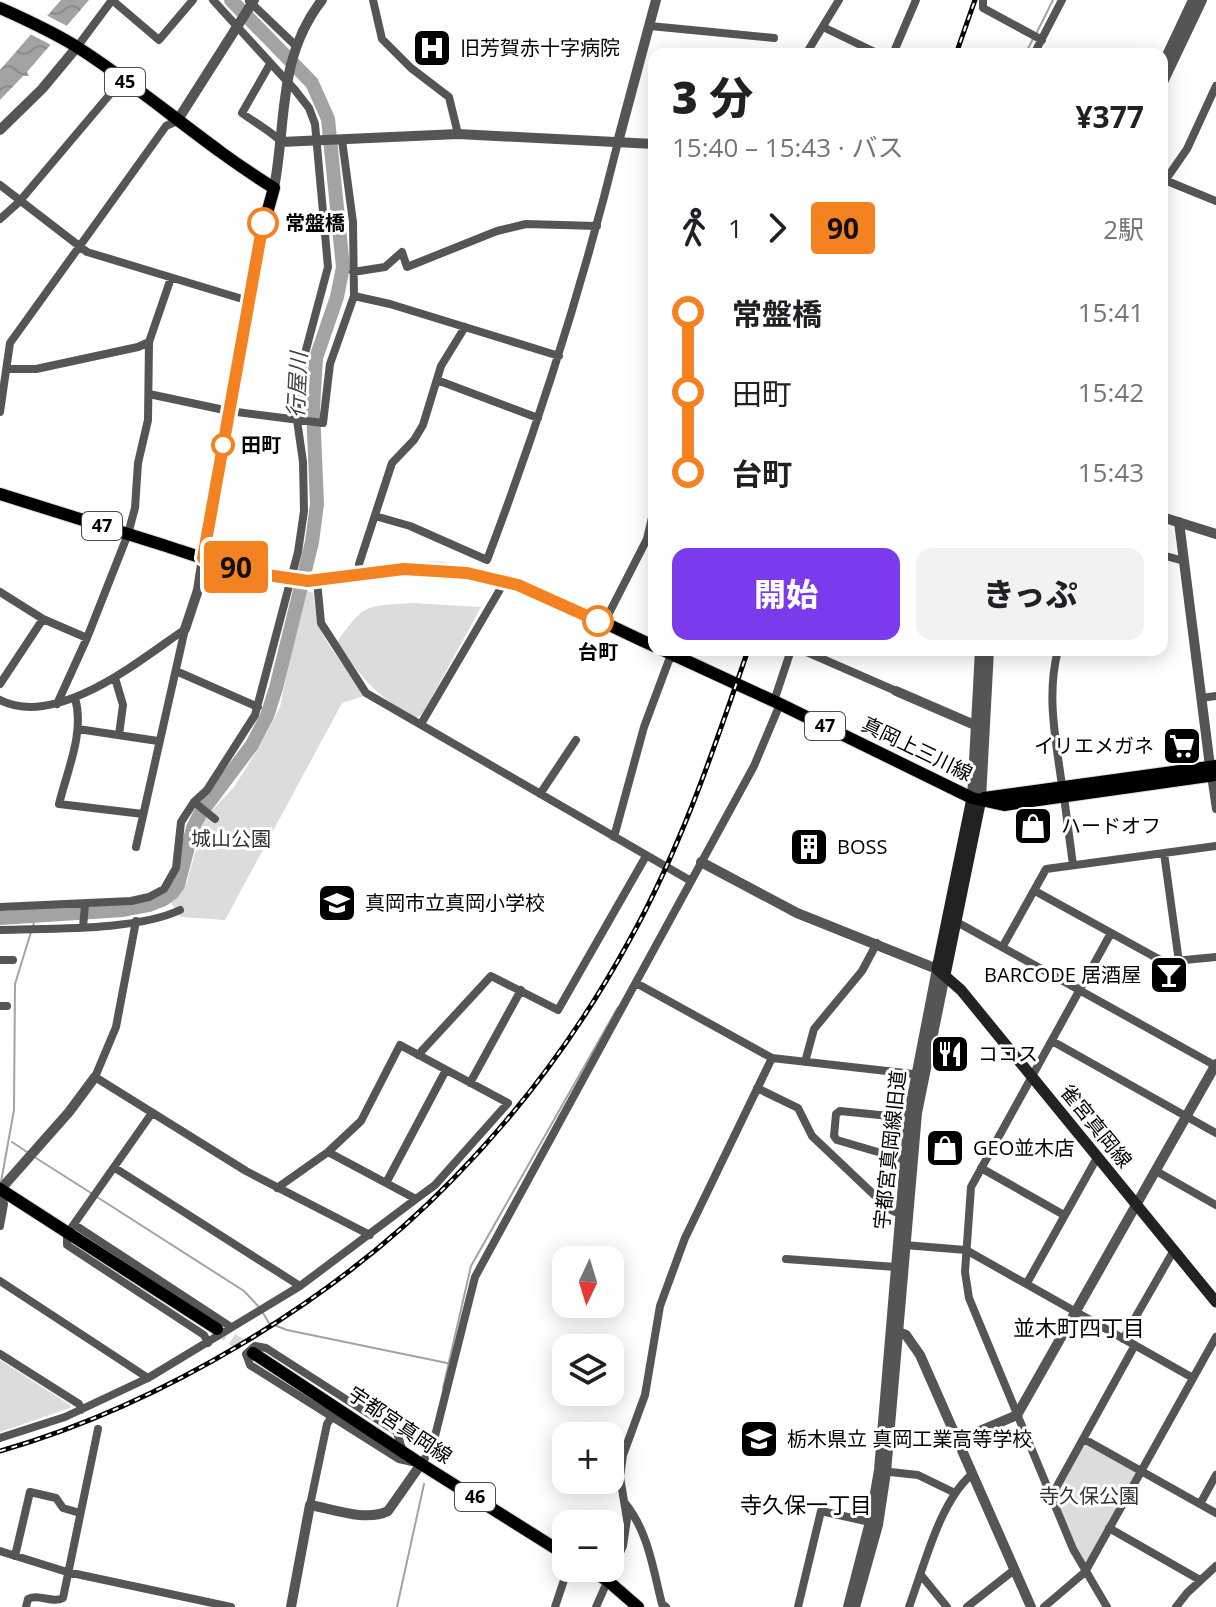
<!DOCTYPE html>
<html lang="ja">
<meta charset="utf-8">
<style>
:root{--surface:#fff;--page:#f2f2f2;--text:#202124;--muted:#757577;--accent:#7c3aed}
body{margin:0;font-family:"Open Sans","Noto Sans JP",sans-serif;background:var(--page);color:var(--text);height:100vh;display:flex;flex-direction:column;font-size:30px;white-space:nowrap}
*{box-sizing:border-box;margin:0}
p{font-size:26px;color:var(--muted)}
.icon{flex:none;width:44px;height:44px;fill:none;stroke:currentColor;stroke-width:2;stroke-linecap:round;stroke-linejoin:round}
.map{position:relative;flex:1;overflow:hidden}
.drawer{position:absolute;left:648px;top:48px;width:520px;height:608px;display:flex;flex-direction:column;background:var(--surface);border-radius:16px;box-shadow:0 4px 20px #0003}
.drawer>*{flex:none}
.badge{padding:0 16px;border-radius:6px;font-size:28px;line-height:52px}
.needle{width:52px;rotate:184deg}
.fabs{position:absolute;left:552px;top:1246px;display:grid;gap:16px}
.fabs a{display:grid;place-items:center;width:72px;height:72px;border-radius:16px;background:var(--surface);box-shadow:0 4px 20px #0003;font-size:40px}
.map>.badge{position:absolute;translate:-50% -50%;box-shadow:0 0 0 4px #fff}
.legs{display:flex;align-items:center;gap:12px;height:88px;padding:0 24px;font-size:26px}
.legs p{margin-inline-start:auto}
.head{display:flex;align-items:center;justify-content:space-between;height:136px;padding:0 24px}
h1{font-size:44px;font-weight:800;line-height:60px}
.primary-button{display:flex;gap:16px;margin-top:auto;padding:16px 24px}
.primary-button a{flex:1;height:92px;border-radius:16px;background:var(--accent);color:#fff;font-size:32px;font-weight:800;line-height:92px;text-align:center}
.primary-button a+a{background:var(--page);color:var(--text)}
ul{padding:0 24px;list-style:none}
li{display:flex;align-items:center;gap:28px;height:80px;font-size:30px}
li i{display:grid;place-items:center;width:12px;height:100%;margin:0 10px;background:currentColor}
li i::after{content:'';width:20px;height:20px;margin:-10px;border:6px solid;border-radius:50%;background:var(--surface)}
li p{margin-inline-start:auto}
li:first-child i{background:linear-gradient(#0000 50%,currentColor 0)}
li:last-child i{background:linear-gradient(currentColor 50%,#0000 0)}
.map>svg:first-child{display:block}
</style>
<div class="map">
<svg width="1216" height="1607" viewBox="0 0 1216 1607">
<defs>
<pattern id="water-waves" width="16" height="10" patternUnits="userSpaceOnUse" patternTransform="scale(2)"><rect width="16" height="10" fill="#a3a3a3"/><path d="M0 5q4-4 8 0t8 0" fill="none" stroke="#8b8b8b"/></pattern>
</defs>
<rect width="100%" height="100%" fill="#fff"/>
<path fill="#dcdcdc" d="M304,591l9,1 4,30 10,20 37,54 -22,7 -117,217 -44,-3 -13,-18 18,-14 19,-67 29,-31 26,-41 20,-39z
M413,603l68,4 -59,108 -6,3c-40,-22 -54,-39 -79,-76 28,-39 28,-36 76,-39z
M0,1360l70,45v3l-70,24z
M1084,1439l57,33 -56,100 -34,-75z"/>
<path fill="url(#water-waves)" d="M61,0h28l-62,72 2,4h-6l-23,24v-30z"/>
<path fill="#fff" d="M44,14l27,14 -16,19 -27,-14z"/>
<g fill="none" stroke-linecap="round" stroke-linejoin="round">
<path stroke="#a3a3a3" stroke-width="2" d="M1037,32l16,-32
M1025,54l9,-17
M33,926l3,-10
M12,1142l15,10
M36,1158l55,35
M1,1182l13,-72 1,-126 16,-52
M97,1197l147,94 15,16
M263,1313l6,10 18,7 160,33
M443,1388l28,-122 147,-259
M397,1607l27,-123"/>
<path stroke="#a3a3a3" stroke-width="14" d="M0,918l123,-8 26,-5 15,-6 8,-6 6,-8 15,-57 7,-14 52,-69 15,-29 9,-28 36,-146 5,-38 -4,-95 3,-51 21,-61 6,-30 -15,-148 -16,-36 -81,-83"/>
<path stroke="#d9d9d9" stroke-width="12" stroke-dasharray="12 6" stroke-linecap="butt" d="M217,1329l36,24"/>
<defs>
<path id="primary" d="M0,8c27,12 53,24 77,39 68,43 127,98 197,141l-15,54 -56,316
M0,494c54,17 109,34 163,51 40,13 81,28 123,34 47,6 92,-11 139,-11 82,1 156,45 229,78
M663,650l117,54 192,94 32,7 212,-30
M984,798l232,-32
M0,1189l217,140
M253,1353l168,111 145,91
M587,1568l21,13 30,26"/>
</defs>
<use href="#primary" stroke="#dbdbdb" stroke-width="14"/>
<path stroke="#555" stroke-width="8" d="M112,0l47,40 34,-40
M373,0l9,39 29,29 38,29 9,37
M983,0v8l59,32
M249,1l46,44
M650,26l124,12
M823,27l56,27
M77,47l35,-47
M806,54l33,-54
M893,54l23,-54
M1034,54l28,-54
M270,64l-28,49c10,8 32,20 39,29
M1167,181l49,20
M0,185l87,67 162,49
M1162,185l25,-36 29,-63
M0,219l19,-17 103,-122
M353,272l32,-5 17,-15 5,15 90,-36 29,-7 71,2
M354,296l36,8 169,52
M7,369h29l102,-22 11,-5
M437,380l101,38
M149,394l80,17 94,12 7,-59 24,-68 -1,-74 -11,-82
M0,412l10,-69 156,-217 11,-5
M375,516l35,10 77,34c52,-137 96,-275 131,-418
M1162,555l22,6
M361,574l-2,-10 33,-101 22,-23 9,-15 18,-59 24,-39
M317,581l4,42 45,70 325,188
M0,592l43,27 44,19
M604,623l43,-84 7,-30
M802,650l94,41
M1058,650c-12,46 -2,90 4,136
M176,671l82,36
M115,678l8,27 -4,30
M0,684l43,-65
M75,698c10,34 -8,73 -16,106l84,10
M1201,698l15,-2
M0,700c57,29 140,-40 184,-70
M774,701l17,-51
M57,704l30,-66 41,-104 7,-26 3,-45 10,-43 1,-78 22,-64
M421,724l84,-143
M78,729l80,12
M1211,776l5,33
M540,794l36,-54
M1064,797l9,68
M194,802l21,17
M614,837l30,-110 25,-67 7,-4
M136,847l49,-218
M1164,853l15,109
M1035,891l129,71 52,-5
M0,907l131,-6 18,-4 15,-8 12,-21 5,-46 13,-20 13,-12 48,-75 43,-163 6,-41 -1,-49 -6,-42 6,-59 25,-94 -13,-143 -6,-16 -14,-18 -82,-90
M136,921l-20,106 -21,50 151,94 124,64
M955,921l261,145
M83,927l2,-22
M0,930c50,-2 136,1 180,-20
M1003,946l43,-77 170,-23
M0,960h13
M636,983l136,75 150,17
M0,1006h7
M1052,1041l164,92
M418,1055l73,-79 67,34 88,-154
M805,1062l9,-33 48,-58 15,-28
M470,1083l51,-93
M757,1088l41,20 14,28 77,73 11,5
M152,1113l-85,121v11l137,90 4,8
M905,1160l-68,-20 -3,-4 2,-22 4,-3 69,7
M115,1168l185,118
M981,1168l83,47
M1156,1171l60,34
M386,1183l60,-113
M277,1188l51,-36 33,-31 39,-76 108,58 -73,82 -19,14
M75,1225l156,102
M0,1226l4,-22 -4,-14
M904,1245l62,5 227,128
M786,1259l110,8
M0,1281l148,97
M1027,1283l71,-127
M1123,1339l51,-89
M0,1354l79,50 2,6
M0,1438l65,-21 83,-39 152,-92 116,-87 -88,-47
M1084,1439l132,74
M402,1449l-5,-17 -131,-84 -11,-2 -9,8 4,11 149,94 22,5 11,-16 43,-171 279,-511 26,-62
M881,1471l37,4 37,18
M1051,1497l84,-152
M625,1503c23,28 28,66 37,101l4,3
M1200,1504l16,-29
M310,1505l17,-81 4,-6
M1109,1528l91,52
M0,1551l67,21 164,35
M15,1556l15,-64 26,6 7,10 17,5
M921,1575l26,32
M26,1607l2,-8c11,-6 24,5 35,-1l35,-169
M555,1607l13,-39
M596,1607l27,-61 4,-27 -7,-42 3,-22 22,-60 15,-89 25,-68 87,-180
M798,1607l23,-96 49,11
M909,1607c15,-40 30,-104 62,-132
M967,1607l47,-37
M1044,1607l41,-35 131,-235
M1107,1607l-34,-58 -104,-251 -4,-26 6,-85 140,-254
M1176,1607l11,-14 29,-27"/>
<path stroke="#555" stroke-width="10" d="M1162,66l31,-66
M1162,84l40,-84
M177,121l77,-121
M0,130l42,-41 35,-42
M281,142l177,-8 196,10
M618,142l38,-142
M274,188c13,-68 3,-130 48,-188
M1162,517l54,17
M1179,522l32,252
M185,629l13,-39 5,-32
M896,691l81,35
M972,798l8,-148
M981,799l8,-149
M701,862l96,51 140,56 -28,144 -30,357 -9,52 -22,85
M0,1190l69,-78 26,-35
M893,1330l13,5 14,20 111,252
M956,1441l61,-26 199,-351
M291,1607l19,-102c23,4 56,17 78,6l33,-47
M855,1607l23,-82 8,-53 31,-359 28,-138"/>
<path stroke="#222" stroke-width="11" d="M972,798l-35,171 24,21 255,312
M945,975l36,-176"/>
<use href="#primary" stroke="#000" stroke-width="12"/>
<defs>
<path id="rail" d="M956,54l19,-54
M0,1451c161,-46 336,-151 453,-272 68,-69 129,-152 176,-238 51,-91 85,-192 119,-291"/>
</defs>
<use href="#rail" stroke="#000" stroke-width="5"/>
<use href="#rail" stroke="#fff" stroke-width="2" stroke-dasharray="6" stroke-linecap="butt"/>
</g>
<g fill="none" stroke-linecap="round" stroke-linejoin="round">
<defs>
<path id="line-1" d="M263,223l-60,335 64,17 41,6 96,-12 63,4 51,12 80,36"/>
</defs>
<use href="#line-1" stroke="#fff" stroke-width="18"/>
<use href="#line-1" stroke="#f58220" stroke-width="12"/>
</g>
<defs>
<symbol id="hospital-square" viewBox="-11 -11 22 22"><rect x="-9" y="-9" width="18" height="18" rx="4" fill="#000" stroke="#fff"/><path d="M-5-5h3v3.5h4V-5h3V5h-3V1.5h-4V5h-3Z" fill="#fff"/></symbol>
<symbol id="supermarket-square" viewBox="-11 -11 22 22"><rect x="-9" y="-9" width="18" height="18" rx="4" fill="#000" stroke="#fff"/><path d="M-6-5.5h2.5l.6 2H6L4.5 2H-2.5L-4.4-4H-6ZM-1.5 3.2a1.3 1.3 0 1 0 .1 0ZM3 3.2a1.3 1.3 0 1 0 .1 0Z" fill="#fff"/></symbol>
<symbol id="shop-square" viewBox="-11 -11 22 22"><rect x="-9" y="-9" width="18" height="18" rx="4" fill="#000" stroke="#fff"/><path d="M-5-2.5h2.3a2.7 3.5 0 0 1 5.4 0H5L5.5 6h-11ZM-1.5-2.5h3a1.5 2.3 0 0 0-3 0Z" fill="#fff"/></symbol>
<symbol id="building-square" viewBox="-11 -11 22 22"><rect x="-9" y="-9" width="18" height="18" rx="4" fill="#000" stroke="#fff"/><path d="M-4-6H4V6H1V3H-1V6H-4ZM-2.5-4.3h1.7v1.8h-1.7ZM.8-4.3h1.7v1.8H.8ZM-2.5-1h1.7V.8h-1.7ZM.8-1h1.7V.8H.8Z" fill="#fff"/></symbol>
<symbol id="school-square" viewBox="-11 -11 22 22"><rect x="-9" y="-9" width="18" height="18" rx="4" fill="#000" stroke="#fff"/><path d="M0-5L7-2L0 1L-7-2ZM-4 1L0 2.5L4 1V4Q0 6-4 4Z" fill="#fff"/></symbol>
<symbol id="bar-square" viewBox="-11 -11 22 22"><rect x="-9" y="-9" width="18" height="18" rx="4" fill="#000" stroke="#fff"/><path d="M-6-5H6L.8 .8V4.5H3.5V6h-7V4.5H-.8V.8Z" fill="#fff"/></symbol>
<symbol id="restaurant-square" viewBox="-11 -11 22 22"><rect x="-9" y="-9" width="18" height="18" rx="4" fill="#000" stroke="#fff"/><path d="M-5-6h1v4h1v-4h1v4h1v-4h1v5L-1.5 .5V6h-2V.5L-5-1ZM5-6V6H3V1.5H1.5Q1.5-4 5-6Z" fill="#fff"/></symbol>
</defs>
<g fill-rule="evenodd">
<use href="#hospital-square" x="410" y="26" width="44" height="44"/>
<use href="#supermarket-square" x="1160" y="724" width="44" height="44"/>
<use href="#shop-square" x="1011" y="804" width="44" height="44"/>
<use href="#building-square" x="787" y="825" width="44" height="44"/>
<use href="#school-square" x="315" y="881" width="44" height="44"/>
<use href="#bar-square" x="1147" y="953" width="44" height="44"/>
<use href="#restaurant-square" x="928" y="1032" width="44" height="44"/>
<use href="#shop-square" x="923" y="1126" width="44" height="44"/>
<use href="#school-square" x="737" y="1417" width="44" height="44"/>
</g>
<g fill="#fff" stroke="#f58220" stroke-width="4">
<circle cx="263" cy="223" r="14"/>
<circle cx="223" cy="445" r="10"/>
<circle cx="598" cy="621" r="14"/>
</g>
<g text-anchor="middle" stroke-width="6" stroke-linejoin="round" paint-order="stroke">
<g fill="#fff" stroke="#4c4c4c" stroke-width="2">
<rect x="105" y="68" width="40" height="28" rx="6"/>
<rect x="82" y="512" width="40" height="28" rx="6"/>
<rect x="805" y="712" width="40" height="28" rx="6"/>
<rect x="455" y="1483" width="40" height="28" rx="6"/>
</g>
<g font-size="18" font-weight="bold" fill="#000">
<text x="125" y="88">45</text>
<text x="102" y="532">47</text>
<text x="825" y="732">47</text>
<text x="475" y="1503">46</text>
</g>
<g font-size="20" fill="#000" stroke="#fff" text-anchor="start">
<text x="460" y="55">旧芳賀赤十字病院</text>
<text x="1154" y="753" text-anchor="end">イリエメガネ</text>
<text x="1061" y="833">ハードオフ</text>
<text x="837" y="854">BOSS</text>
<text x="365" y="910">真岡市立真岡小学校</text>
<text x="1141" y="982" text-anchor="end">BARCODE 居酒屋</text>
<text x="978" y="1061">ココス</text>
<text x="973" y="1155">GEO並木店</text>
<text x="787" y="1446">栃木県立 真岡工業高等学校</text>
</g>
<g font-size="20" font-weight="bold" fill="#000" stroke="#fff" text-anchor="start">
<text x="285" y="230">常盤橋</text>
<text x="241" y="452">田町</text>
<text x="598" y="659" text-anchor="middle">台町</text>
</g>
<g font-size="20" fill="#000" stroke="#fff">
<text transform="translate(917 749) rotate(26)" y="7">真岡上三川線</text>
<text transform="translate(1096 1126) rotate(51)" y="7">雀宮真岡線</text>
<text transform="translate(890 1150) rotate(-84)" y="7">宇都宮真岡線旧道</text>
<text transform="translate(400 1425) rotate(34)" y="7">宇都宮真岡線</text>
</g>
<g font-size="20" fill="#333" stroke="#fff">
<text x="231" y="846">城山公園</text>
<text x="1089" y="1503">寺久保公園</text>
</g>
<g font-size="22" font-style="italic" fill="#444" stroke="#fff">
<text transform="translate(297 385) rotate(-87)" y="8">行屋川</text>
</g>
<g font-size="22" fill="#000" stroke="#fff">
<text x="1079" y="1336">並木町四丁目</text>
<text x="806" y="1513">寺久保一丁目</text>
</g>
</g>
</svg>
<div class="fabs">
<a><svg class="needle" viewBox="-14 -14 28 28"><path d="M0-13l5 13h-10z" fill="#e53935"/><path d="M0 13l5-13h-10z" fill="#757577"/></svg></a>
<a><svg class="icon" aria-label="layers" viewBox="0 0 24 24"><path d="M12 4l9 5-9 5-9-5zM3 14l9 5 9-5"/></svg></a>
<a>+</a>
<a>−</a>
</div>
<b class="badge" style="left:236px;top:567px;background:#f58220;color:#111">90</b>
<section class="drawer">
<div class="head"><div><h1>3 分</h1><p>15:40 – 15:43 · バス</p></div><b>¥377</b></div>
<div class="legs"><svg class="icon" aria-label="walk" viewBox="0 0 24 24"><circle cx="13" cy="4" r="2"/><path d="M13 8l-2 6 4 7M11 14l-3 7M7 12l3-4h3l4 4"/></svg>1<svg class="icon" aria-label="forward" viewBox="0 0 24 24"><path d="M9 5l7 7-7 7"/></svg><b class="badge" style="background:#f58220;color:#111">90</b><p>2駅</p></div>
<ul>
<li><i style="color:#f58220"></i><b>常盤橋</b><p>15:41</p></li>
<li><i style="color:#f58220"></i><span>田町</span><p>15:42</p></li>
<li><i style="color:#f58220"></i><b>台町</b><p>15:43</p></li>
</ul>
<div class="primary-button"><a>開始</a><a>きっぷ</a></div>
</section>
</div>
